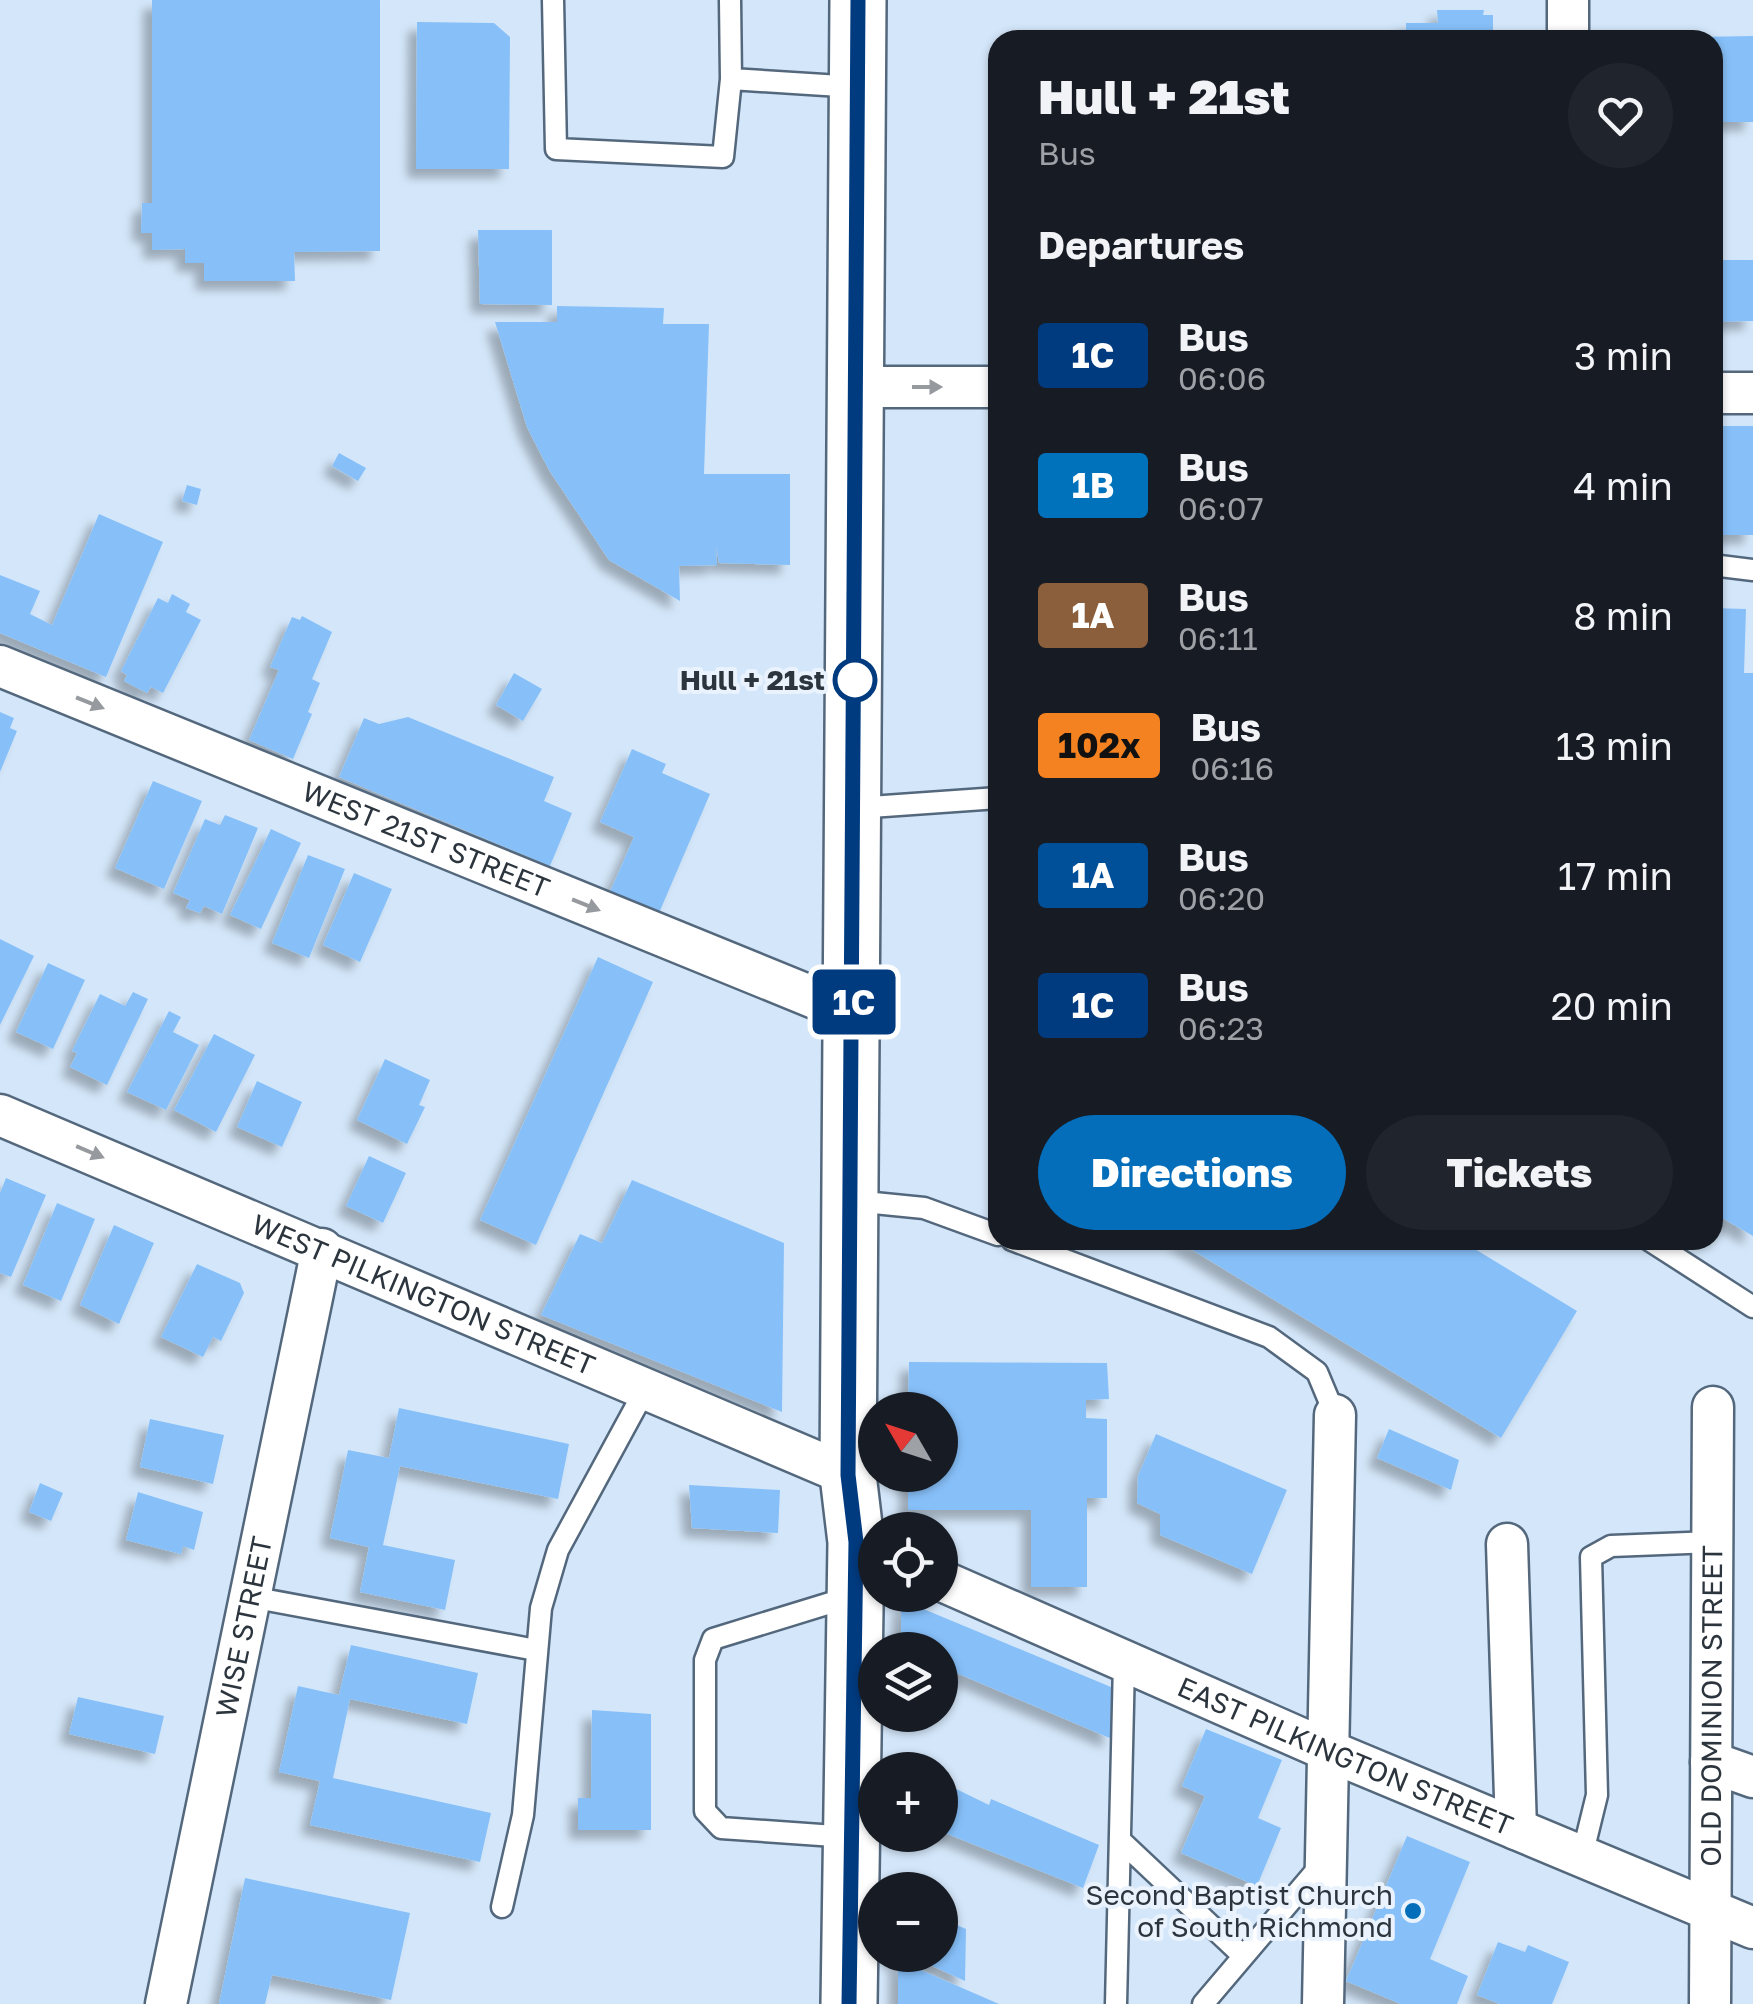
<!DOCTYPE html>
<meta charset="utf-8">
<style>
:root{--surface:#171b24;--page:#20242c;--text:#f1f3f6;--muted:#9ea1a6;--accent:#046eba}
body{margin:0;font-family:"Golos Text",sans-serif;background:var(--page);color:var(--text);height:100vh;display:flex;flex-direction:column;font-size:38px;white-space:nowrap}
*{box-sizing:border-box;margin:0}
p{font-size:32px;color:var(--muted)}
.icon{flex:none;width:55px;height:55px;fill:none;stroke:currentColor;stroke-width:2;stroke-linecap:round;stroke-linejoin:round}
.map{position:relative;flex:1;overflow:hidden}
.details{position:absolute;left:988px;top:30px;width:735px;height:1220px;display:flex;flex-direction:column;background:var(--surface);border-radius:30px;box-shadow:0 2px 8px #0004}
.details>*{flex:none}
.badge{padding:0 20px;border-radius:8px;font-size:35px;line-height:65px}
.needle{width:65px;rotate:309deg}
.buttons{position:absolute;left:858px;top:1392px;display:grid;gap:20px}
.buttons a{display:grid;place-items:center;width:100px;height:100px;border-radius:50%;background:var(--surface);box-shadow:0 2px 8px #0004;font-size:50px}
.map>.badge{position:absolute;translate:-50% -50%;box-shadow:0 0 0 5px #fff}
h2{padding:0 50px;font-size:38px;line-height:90px}
.round{display:grid;place-items:center;flex:none;width:105px;height:105px;border-radius:52px;background:var(--page)}
.headline{display:flex;align-items:center;justify-content:space-between;height:170px;padding:0 50px}
h1{font-size:48px;font-weight:800;line-height:75px}
.cta{display:flex;gap:20px;margin-top:auto;padding:20px 50px}
.cta a{flex:1;height:115px;border-radius:60px;background:var(--accent);color:#fff;font-size:40px;font-weight:800;line-height:115px;text-align:center}
.cta a+a{background:var(--page);color:var(--text)}
ul{padding:0;list-style:none}
li{display:flex;align-items:center;gap:30px;height:130px;padding:0 50px}
li div{flex:1}
li b{display:block;font-size:38px}
li em{font-style:normal}
li .badge{min-width:110px;font-weight:700;text-align:center}
.map>svg:first-child{display:block}
</style>
<div class="map">
<svg width="1753" height="2004" viewBox="0 0 1753 2004">
<defs>
<filter id="shadow"><feDropShadow dx="-9" dy="9" stdDeviation="5" flood-color="#0004"/></filter>
</defs>
<rect width="100%" height="100%" fill="#d4e7fa"/>
<path fill="#87c0f9" filter="url(#shadow)" d="M152,0h228v251l-86,1 1,29h-91v-18h-19v-14l-33,1v-17h-11l1,-30h10z
M1437,10h47l-1,5h10v25h-87v-17h32z
M417,22l77,1 16,14 -1,132h-93z
M1753,36v86h-41v-82l-16,-3z
M478,230h74v75l-72,-1z
M1712,260h41v61l-41,1z
M557,306l107,2 -1,16h46l-5,150h86v91l-71,-2 -3,-18 1,20 -38,1 1,35 -71,-41 -60,-90 -22,-43 -32,-105h62z
M1712,426h41v109h-41z
M339,453l27,15 -8,13 -26,-15z
M187,485l14,4 -4,16 -15,-4z
M99,514l64,28 -57,135 -106,-44v-58l40,16 -10,23 22,11z
M172,594l18,10 -4,8 15,8 -38,73 -12,-6 -4,6 -23,-12 3,-6 -6,-4 37,-73 10,5z
M1712,608l34,1 -2,64h9v563l-41,-24z
M302,616l30,16 -20,47 8,4 -12,29 4,2 -19,45 -44,-19 30,-70 -9,-3 22,-50 8,3z
M514,673l28,16 -19,32 -27,-16z
M0,712l14,6 -4,10 7,3 -17,41z
M408,717l146,60 -10,24 28,12 -22,53 -211,-89 25,-59 15,6z
M632,749l34,15 -4,9 48,21 -51,119 -49,-21 24,-55 -34,-15z
M153,781l49,20 -38,88 -49,-21z
M225,815l33,13 -36,86 -18,-8 -4,7 -14,-5 4,-8 -17,-7 32,-74 15,6z
M271,829l30,14 -40,86 -31,-14z
M308,855l37,14 -36,89 -37,-15z
M354,873l38,16 -32,73 -37,-17z
M0,939l34,17 -34,69z
M598,957l55,25 -117,263 -56,-25z
M48,963l37,17 -32,69 -37,-17z
M133,992l15,7 -41,86 -37,-18 7,-14 -5,-2 28,-57 25,12z
M169,1011l12,6 -8,15 26,13 -33,65 -39,-18z
M214,1034l41,21 -39,77 -42,-22z
M385,1059l45,21 -11,25 6,2 -18,37 -50,-24z
M257,1081l45,21 -20,45 -45,-20z
M369,1156l37,17 -23,50 -37,-17z
M6,1178l40,17 -35,82 -11,-4v-80z
M632,1180l152,63 -2,169 -241,-97 39,-81 22,9z
M57,1203l38,16 -34,82 -38,-16z
M114,1225l40,18 -35,81 -39,-19z
M1176,1240h284l117,71 -76,127z
M197,1264l43,19 4,10 -23,48 -8,-4 -10,20 -42,-20z
M909,1362l198,1 2,36 -23,1v18l21,1v79h-20v89h-56v-77h-123v-35h32v-65h-32z
M399,1408l170,36 -11,55 -158,-33 -17,79 72,15 -10,50 -85,-18 9,-45 -39,-9 18,-88 41,8z
M150,1419l74,16 -11,49 -73,-17z
M1389,1429l70,31 -8,30 -74,-32z
M1156,1434l131,56 -35,84 -92,-39v-21l-23,-11 1,-27z
M40,1483l23,10 -12,28 -22,-9z
M689,1485l91,5 -2,43 -86,-5z
M138,1492l65,20 -9,38 -11,-4 -2,8 -55,-14z
M909,1603l202,84 1,52 -172,-73v-16l-39,-1v-41z
M351,1645l127,28 -11,51 -117,-25 -17,79 158,35 -11,49 -170,-37 10,-44 -41,-9 19,-86 41,9z
M78,1697l86,19 -9,38 -86,-20z
M592,1710l59,4v116h-73v-32h13z
M1206,1729l76,31 -24,58 23,10 -24,58 -76,-33 24,-57 -23,-10z
M940,1781l49,24 2,-6 108,46 -16,43 -143,-57z
M1407,1836l63,26 -40,97 38,17 -11,28h-56l-55,-23z
M245,1878l165,35 -19,87 -119,-25 -7,29h-46z
M940,1918l26,11 -1,52 -57,-26h32z
M1498,1942l27,10 3,-7 41,17 -17,42h-52l-23,-9z
M898,1960l101,44h-101z"/>
<g fill="none" stroke-linecap="round" stroke-linejoin="round">
<defs>
<path id="service" d="M553,0l3,149 167,8 8,-78
M730,0l1,79 125,8
M1712,565l41,5
M856,808l142,-10
M854,1201l70,7 74,27
M1012,1240l257,97 48,35 18,43
M1649,1240l104,67
M251,1597l285,53
M849,1837l-128,-9 -16,-17v-151l8,-21 140,-43
M1120,1840l121,114
M1582,1856l15,-61 -6,-238 20,-11 102,-4
M502,1907l21,-92 18,-207 17,-58 88,-162
M1116,2004l8,-341
M1203,2004l118,-139"/>
<g id="minor">
<path d="M1568,40v-40"/>
<path d="M856,387h142"/>
<path d="M1712,393h41"/>
<path id="s1" d="M0,666l854,348"/>
<path id="s2" d="M0,1115l848,360"/>
<path d="M1507,1544l9,285"/>
<path id="s3" d="M940,1580l387,170 426,178"/>
<path d="M1711,1762l42,15"/>
<path id="s4" d="M166,2004l156,-755"/>
<path d="M1323,2004l12,-589"/>
<path id="s5" d="M1710,2004l3,-597"/>
</g>
<path id="primary" d="M849,2004l7,-462 -8,-67 10,-1475"/>
</defs>
<use href="#service" stroke="#54687d" stroke-width="25"/>
<use href="#minor" stroke="#54687d" stroke-width="45"/>
<use href="#primary" stroke="#54687d" stroke-width="60"/>
<use href="#service" stroke="#fff" stroke-width="20"/>
<use href="#minor" stroke="#fff" stroke-width="40"/>
<use href="#primary" stroke="#fff" stroke-width="55"/>
</g>
<defs><path id="oneway-solid" d="M-6-.8H1V-3.2L6.5 0L1 3.2V.8H-6Z" transform="scale(2.5)"/></defs>
<g fill="#969a9e">
<use href="#oneway-solid" transform="translate(927 387)"/>
<use href="#oneway-solid" transform="translate(90 703) rotate(22)"/>
<use href="#oneway-solid" transform="translate(586 905) rotate(22)"/>
<use href="#oneway-solid" transform="translate(90 1152) rotate(23)"/>
</g>
<g fill="none" stroke-linecap="round" stroke-linejoin="round">
<defs>
<path id="line" d="M849,2004l7,-462 -8,-67 10,-1475"/>
</defs>
<use href="#line" stroke="#fff" stroke-width="22"/>
<use href="#line" stroke="#003b80" stroke-width="15"/>
</g>
<circle fill="#fff" stroke="#003b80" stroke-width="5" cx="855" cy="680" r="20"/>
<circle fill="#046eba" stroke="#eaf3fd" stroke-width="4" cx="1413" cy="1911" r="10"/>
<g text-anchor="middle" stroke-width="8" stroke-linejoin="round" paint-order="stroke">
<g font-size="28" font-weight="bold" fill="#2c353e" stroke="#eaf3fd" text-anchor="end">
<text x="825" y="690">Hull + 21st</text>
</g>
<g font-size="28" fill="#2c353e" stroke="#eaf3fd">
<text dy="10" stroke="none"><textPath href="#s1" startOffset="460">WEST 21ST STREET</textPath></text>
<text dy="10" stroke="none"><textPath href="#s2" startOffset="460">WEST PILKINGTON STREET</textPath></text>
<text dy="10" stroke="none"><textPath href="#s4" startOffset="385">WISE STREET</textPath></text>
<text dy="10" stroke="none"><textPath href="#s5" startOffset="298">OLD DOMINION STREET</textPath></text>
<text dy="10" stroke="none"><textPath href="#s3" startOffset="442">EAST PILKINGTON STREET</textPath></text>
</g>
<g font-size="28" fill="#2c353e" stroke="#eaf3fd" text-anchor="end">
<text x="1393" y="1905">Second Baptist Church<tspan x="1393" dy="32">of South Richmond</tspan></text>
</g>
</g>
</svg>
<div class="buttons">
<a><svg class="needle" viewBox="-14 -14 28 28"><path d="M0-13l5 13h-10z" fill="#e53935"/><path d="M0 13l5-13h-10z" fill="#9ea1a6"/></svg></a>
<a><svg class="icon" aria-label="locate" viewBox="0 0 24 24"><circle cx="12" cy="12" r="6"/><path d="M12 2v4M12 18v4M2 12h4M18 12h4"/></svg></a>
<a><svg class="icon" aria-label="layers" viewBox="0 0 24 24"><path d="M12 4l9 5-9 5-9-5zM3 14l9 5 9-5"/></svg></a>
<a>+</a>
<a>−</a>
</div>
<b class="badge" style="left:854px;top:1002px;background:#003b80;color:#fff">1C</b>
<section class="details">
<div class="headline"><div><h1>Hull + 21st</h1><p>Bus</p></div><a class="round"><svg class="icon" aria-label="heart" viewBox="0 0 24 24"><path d="M12 20l-8-8c-3-5 5-10 8-4 3-6 11-1 8 4z"/></svg></a></div>
<h2>Departures</h2>
<ul>
<li><span class="badge" style="background:#003b80;color:#fff">1C</span><div><b>Bus</b><p>06:06</p></div><em>3 min</em></li>
<li><span class="badge" style="background:#0072bc;color:#fff">1B</span><div><b>Bus</b><p>06:07</p></div><em>4 min</em></li>
<li><span class="badge" style="background:#8b5e3c;color:#fff">1A</span><div><b>Bus</b><p>06:11</p></div><em>8 min</em></li>
<li><span class="badge" style="background:#f58220;color:#111">102x</span><div><b>Bus</b><p>06:16</p></div><em>13 min</em></li>
<li><span class="badge" style="background:#004f99;color:#fff">1A</span><div><b>Bus</b><p>06:20</p></div><em>17 min</em></li>
<li><span class="badge" style="background:#003b80;color:#fff">1C</span><div><b>Bus</b><p>06:23</p></div><em>20 min</em></li>
</ul>
<div class="cta"><a>Directions</a><a>Tickets</a></div>
</section>
</div>
